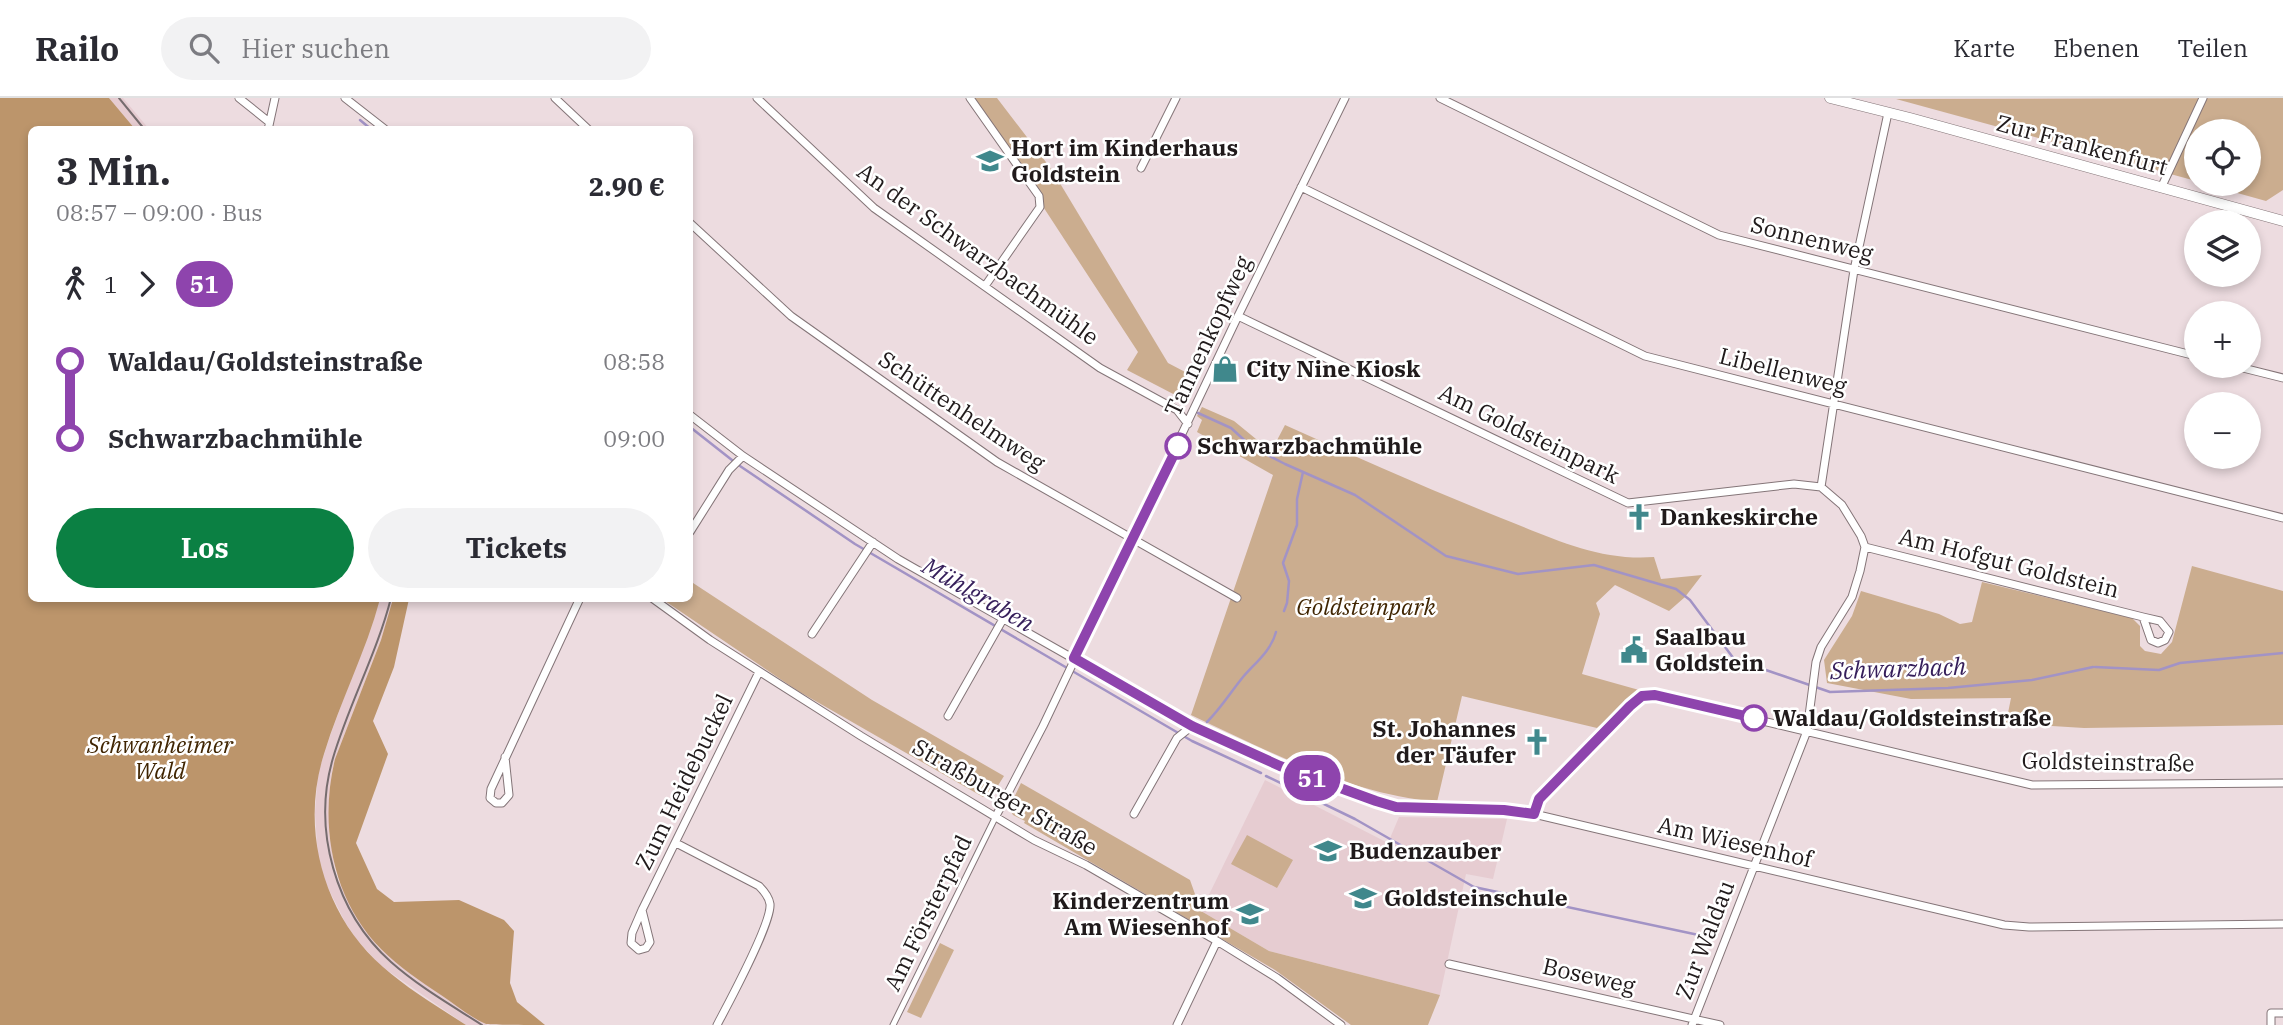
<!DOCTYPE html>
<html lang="de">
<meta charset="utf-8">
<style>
:root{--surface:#fff;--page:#f2f2f3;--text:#2b2b33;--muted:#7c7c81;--line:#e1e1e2;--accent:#0b8043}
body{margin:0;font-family:"IBM Plex Serif",serif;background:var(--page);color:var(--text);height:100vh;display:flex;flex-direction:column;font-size:26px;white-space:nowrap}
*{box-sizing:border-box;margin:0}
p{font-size:23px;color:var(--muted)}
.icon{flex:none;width:38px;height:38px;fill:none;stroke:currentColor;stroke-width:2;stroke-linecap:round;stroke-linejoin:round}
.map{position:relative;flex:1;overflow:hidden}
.sheet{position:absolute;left:28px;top:28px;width:665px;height:476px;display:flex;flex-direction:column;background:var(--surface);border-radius:10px;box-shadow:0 4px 10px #0003}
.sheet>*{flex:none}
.badge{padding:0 14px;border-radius:23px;font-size:24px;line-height:46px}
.tools{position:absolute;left:2184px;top:21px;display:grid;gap:14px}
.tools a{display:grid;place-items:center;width:77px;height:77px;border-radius:50%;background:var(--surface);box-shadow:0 4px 10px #0003;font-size:35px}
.map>.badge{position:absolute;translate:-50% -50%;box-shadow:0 0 0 4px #fff}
.legs{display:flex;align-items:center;gap:10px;height:77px;padding:0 28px;font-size:23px}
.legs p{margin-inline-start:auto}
.summary{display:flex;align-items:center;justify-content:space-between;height:119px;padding:0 28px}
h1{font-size:38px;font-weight:700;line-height:52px}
.cta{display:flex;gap:14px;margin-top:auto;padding:14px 28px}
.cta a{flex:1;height:80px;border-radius:42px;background:var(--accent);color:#fff;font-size:28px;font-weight:700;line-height:80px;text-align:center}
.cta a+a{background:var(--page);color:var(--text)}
ul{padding:0 28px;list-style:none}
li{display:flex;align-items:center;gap:24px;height:77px;font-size:26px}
li i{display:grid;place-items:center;width:10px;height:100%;margin:0 9px;background:currentColor}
li i::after{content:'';width:18px;height:18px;margin:-9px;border:5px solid;border-radius:50%;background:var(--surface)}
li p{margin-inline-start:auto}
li:first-child i{background:linear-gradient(#0000 50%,currentColor 0)}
li:last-child i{background:linear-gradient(currentColor 50%,#0000 0)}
header{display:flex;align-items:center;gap:42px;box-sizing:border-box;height:98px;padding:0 35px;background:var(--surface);border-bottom:2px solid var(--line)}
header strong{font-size:33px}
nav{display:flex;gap:38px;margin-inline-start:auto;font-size:24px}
.search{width:490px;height:63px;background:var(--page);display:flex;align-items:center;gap:18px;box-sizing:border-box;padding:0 24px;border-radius:38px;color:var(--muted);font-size:26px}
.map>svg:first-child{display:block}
</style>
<header>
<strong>Railo</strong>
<div class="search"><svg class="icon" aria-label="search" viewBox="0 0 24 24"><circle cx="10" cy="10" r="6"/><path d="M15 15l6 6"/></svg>Hier suchen</div>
<nav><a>Karte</a><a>Ebenen</a><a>Teilen</a></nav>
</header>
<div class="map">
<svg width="2283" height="927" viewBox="0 0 2283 927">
<rect width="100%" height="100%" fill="#eddce0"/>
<path fill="#e6ccd1" d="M109,0h14l26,31h-14z
M380,501h14l-13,41 -46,119 -4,17 -2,57 7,42 21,42 21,30 46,36 63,42h-21l-85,-59 -24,-26 -12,-18 -20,-40 -7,-24 -3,-45 3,-40 12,-37z
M1265,682l123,63 11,-26 108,2 -14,60 -27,-5 -26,121 -171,-44 -68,-40z"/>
<path fill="#cbad8f" d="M972,0h25l55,72 116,193 21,11 -10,23 -52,-27 11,-18z
M2283,0v92l-17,11 -61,-17h44v-53h-53v50l-300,-82z
M1202,309l32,14 22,18 18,7 11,-21c71,32 143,64 216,93 52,20 96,43 153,39l7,22 41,-4 -17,22 -16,14 -54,-26 -19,18 4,11 -18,60 57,16 -42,38 -135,-32 -25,106c-90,-9 -165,-49 -246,-87l82,-240 -76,-43 5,-12 -5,-4z
M2192,468l91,25v134l-199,3 -78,-5 5,-25 -100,1 -84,-16 -3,-23 28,-44 9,-25 78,23 21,10 12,-2 10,-40 150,36 8,8v20l5,5 16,3 11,-12z
M690,483l182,119 132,76 -12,19 -9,2 -185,-106 -136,-92 28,-1z
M1021,685l169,97 11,31 68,40 171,44 -12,30h-77l-76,-55 -251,-147 1,-2 -12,-6 -4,-7z
M1247,737l46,25 -16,28 -46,-24z
M940,845l14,7 -33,68 -14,-6z"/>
<path fill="#bc956b" d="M0,0h109l26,31 -103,1v468l348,1c-14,53 -40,102 -56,155 -24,75 -1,161 59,213 25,22 55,40 83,58h-466z
M393,501h16l-15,68 -21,54 15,33 -32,89 21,46 17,13 65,-2 45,20 10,11 -4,52 7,19 28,23c-13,0 -49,0 -59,-1 -15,-6 -31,-20 -45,-29 -21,-14 -42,-28 -60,-46 -49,-50 -62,-124 -46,-190l46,-119z"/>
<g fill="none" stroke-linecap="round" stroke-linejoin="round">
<path stroke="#a293c5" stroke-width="2.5" d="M360,22l12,10
M1198,315l33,15 21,19 33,17 70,31 91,61 72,18 76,-9 82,24 14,11 44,59 96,33 118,-4 84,-8 61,-13
M690,329l47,37 118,80 337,197 69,32
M1284,513l3,-8 2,-22 -6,-18 14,-38v-26l6,-27
M2095,569l64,3 21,-7 103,-10
M1207,624c14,-14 23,-29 36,-45 12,-14 28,-26 33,-45
M1266,678l89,43 119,68 234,50"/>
<defs>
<path id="pedestrian" d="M893,927l103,-209"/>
<path id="minor" d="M239,0l30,24
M345,0l41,32
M555,0l34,32
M757,0l117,110 226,160 77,42 11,14
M970,0l69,98 1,11 -55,79
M1440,0l279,137 477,121
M268,32l7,-32
M1141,70l35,-70
M2162,88l41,-88
M1301,89l344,169 638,162
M690,125l101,93 206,146 240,136
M1238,218l390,187 166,-19 27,3
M2235,268l48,12
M690,317l53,41 155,103 294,167 88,40 116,41 109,3 29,4 470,111 25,2 254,-3
M1821,389l33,-217 34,-157
M690,434l39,-62 14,-14
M1865,449l278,70 17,4 9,11 -4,8 -7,3 -7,-3 -8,-23
M652,500l58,42 151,96 173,104 52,25 131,76 60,37 64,47
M812,536l61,-92
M948,618l55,-97
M505,659l4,38 -7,8h-6l-6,-5 1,-9 89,-191
M1134,716l43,-76 15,-12
M1534,716l5,-15 91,-93 19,-12 383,91 251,-2
M996,718l47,-90 195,-410 107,-218
M676,745l83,43c5,5 10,11 11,18 2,19 -42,100 -53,121
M642,812l8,32 -4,6 -7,2 -8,-7 1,-10 10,-23 117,-238
M1449,866l271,61
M1177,927l40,-84
M1692,927l115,-294 9,-69 5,-15 31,-50 8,-26 5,-24 -4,-11 -19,-31 -21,-18
M2271,927v-12h12"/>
<path id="tertiary" d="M1830,0l80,20 373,103"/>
</defs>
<use href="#pedestrian" stroke="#847578" stroke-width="7"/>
<use href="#minor" stroke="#847578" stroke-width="9"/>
<use href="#tertiary" stroke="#847578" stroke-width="11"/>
<use href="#pedestrian" stroke="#fff" stroke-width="5"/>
<use href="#minor" stroke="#fff" stroke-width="7"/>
<use href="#tertiary" stroke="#fff" stroke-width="10"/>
<path stroke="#766c6e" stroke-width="2" d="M119,0l26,32
M391,500c-14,55 -42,106 -58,160 -21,71 2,154 58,204 27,24 60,43 91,63"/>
</g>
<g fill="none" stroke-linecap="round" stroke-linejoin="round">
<defs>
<path id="line-1" d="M1178,348l-104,212 118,68 88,40 96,35 20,6 108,3 30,4 5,-15 91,-93 12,-10 13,-1 99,23"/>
</defs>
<use href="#line-1" stroke="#fff" stroke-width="16"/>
<use href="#line-1" stroke="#8e44ad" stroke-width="10"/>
</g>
<defs>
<symbol id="school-bare" viewBox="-9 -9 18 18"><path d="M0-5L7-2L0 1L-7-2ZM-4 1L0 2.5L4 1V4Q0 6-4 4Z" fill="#40888c" stroke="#fff" stroke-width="2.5" paint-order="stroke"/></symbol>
<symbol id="shop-bare" viewBox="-9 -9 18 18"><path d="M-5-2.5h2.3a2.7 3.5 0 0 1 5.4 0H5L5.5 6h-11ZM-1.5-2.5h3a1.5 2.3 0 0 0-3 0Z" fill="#40888c" stroke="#fff" stroke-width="2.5" paint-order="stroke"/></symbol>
<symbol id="church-bare" viewBox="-9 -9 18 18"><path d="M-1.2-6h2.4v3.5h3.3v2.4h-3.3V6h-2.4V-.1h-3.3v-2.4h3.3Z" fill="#40888c" stroke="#fff" stroke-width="2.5" paint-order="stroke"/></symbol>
<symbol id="civic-bare" viewBox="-9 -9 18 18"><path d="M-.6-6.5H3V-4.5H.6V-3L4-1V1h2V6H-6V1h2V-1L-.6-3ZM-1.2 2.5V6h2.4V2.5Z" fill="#40888c" stroke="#fff" stroke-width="2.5" paint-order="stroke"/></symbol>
</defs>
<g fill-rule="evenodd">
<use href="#school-bare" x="971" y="44" width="38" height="38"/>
<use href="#shop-bare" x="1206" y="252" width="38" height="38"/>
<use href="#church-bare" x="1620" y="400" width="38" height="38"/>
<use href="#civic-bare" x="1615" y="533" width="38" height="38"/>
<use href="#church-bare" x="1518" y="625" width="38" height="38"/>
<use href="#school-bare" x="1309" y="734" width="38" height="38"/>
<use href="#school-bare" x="1344" y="781" width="38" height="38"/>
<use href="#school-bare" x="1231" y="797" width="38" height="38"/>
</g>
<g fill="#fff" stroke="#8e44ad" stroke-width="3.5">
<circle cx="1178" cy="348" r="12"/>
<circle cx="1754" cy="620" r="12"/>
</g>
<g text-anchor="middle" stroke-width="5" stroke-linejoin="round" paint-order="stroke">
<g font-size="23" fill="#201a1b" stroke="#fff">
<text transform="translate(2082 47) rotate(15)" y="8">Zur Frankenfurt</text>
<text transform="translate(1812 141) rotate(14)" y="8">Sonnenweg</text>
<text transform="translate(978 156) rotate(36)" y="8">An der Schwarzbachmühle</text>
<text transform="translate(1208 238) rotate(-65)" y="8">Tannenkopfweg</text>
<text transform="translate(1783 273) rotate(14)" y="8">Libellenweg</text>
<text transform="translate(962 313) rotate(34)" y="8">Schüttenhelmweg</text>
<text transform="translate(1529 336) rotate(26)" y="8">Am Goldsteinpark</text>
<text transform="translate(2009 465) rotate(14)" y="8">Am Hofgut Goldstein</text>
<text transform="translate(2108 664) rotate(1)" y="8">Goldsteinstraße</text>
<text transform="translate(684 684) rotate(-64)" y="8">Zum Heidebuckel</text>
<text transform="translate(1005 699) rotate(30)" y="8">Straßburger Straße</text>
<text transform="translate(1735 744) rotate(13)" y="8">Am Wiesenhof</text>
<text transform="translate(928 815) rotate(-64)" y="8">Am Försterpfad</text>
<text transform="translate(1705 842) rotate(-69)" y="8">Zur Waldau</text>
<text transform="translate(1589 878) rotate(13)" y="8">Boseweg</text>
</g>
<g font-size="23" font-weight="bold" fill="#201a1b" stroke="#fff" text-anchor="start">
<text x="1011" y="58">Hort im Kinderhaus<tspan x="1011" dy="26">Goldstein</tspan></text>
<text x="1246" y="279">City Nine Kiosk</text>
<text x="1660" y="427">Dankeskirche</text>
<text x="1655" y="547">Saalbau<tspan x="1655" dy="26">Goldstein</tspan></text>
<text x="1516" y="639" text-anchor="end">St. Johannes<tspan x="1516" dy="26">der Täufer</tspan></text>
<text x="1349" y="761">Budenzauber</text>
<text x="1384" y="808">Goldsteinschule</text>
<text x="1229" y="811" text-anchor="end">Kinderzentrum<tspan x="1229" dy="26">Am Wiesenhof</tspan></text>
</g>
<g font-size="23" font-weight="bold" fill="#201a1b" stroke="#fff" text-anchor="start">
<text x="1197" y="356">Schwarzbachmühle</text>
<text x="1773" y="628">Waldau/Goldsteinstraße</text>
</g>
<g font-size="23" font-style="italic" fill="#402502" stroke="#fff">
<text x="1366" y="517">Goldsteinpark</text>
<text x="160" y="655">Schwanheimer<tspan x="160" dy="26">Wald</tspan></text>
</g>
<g font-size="24" font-style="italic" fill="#351e5a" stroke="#fff">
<text transform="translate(978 497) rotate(30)" y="8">Mühlgraben</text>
<text transform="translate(1898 571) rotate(-2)" y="8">Schwarzbach</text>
</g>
</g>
</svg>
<div class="tools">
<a><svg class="icon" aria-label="locate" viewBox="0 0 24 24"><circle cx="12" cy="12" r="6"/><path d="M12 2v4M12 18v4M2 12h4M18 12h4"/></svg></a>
<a><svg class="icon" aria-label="layers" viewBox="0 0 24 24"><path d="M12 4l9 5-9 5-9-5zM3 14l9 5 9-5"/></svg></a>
<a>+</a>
<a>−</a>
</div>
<b class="badge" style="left:1312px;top:680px;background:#8e44ad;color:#fff">51</b>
<section class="sheet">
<div class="summary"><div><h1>3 Min.</h1><p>08:57 – 09:00 · Bus</p></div><b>2.90 €</b></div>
<div class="legs"><svg class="icon" aria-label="walk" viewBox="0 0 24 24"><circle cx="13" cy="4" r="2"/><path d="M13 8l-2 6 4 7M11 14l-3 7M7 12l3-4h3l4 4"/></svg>1<svg class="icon" aria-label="forward" viewBox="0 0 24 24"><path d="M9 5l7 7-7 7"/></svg><b class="badge" style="background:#8e44ad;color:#fff">51</b></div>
<ul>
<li><i style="color:#8e44ad"></i><b>Waldau/Goldsteinstraße</b><p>08:58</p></li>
<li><i style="color:#8e44ad"></i><b>Schwarzbachmühle</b><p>09:00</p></li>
</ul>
<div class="cta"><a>Los</a><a>Tickets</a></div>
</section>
</div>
